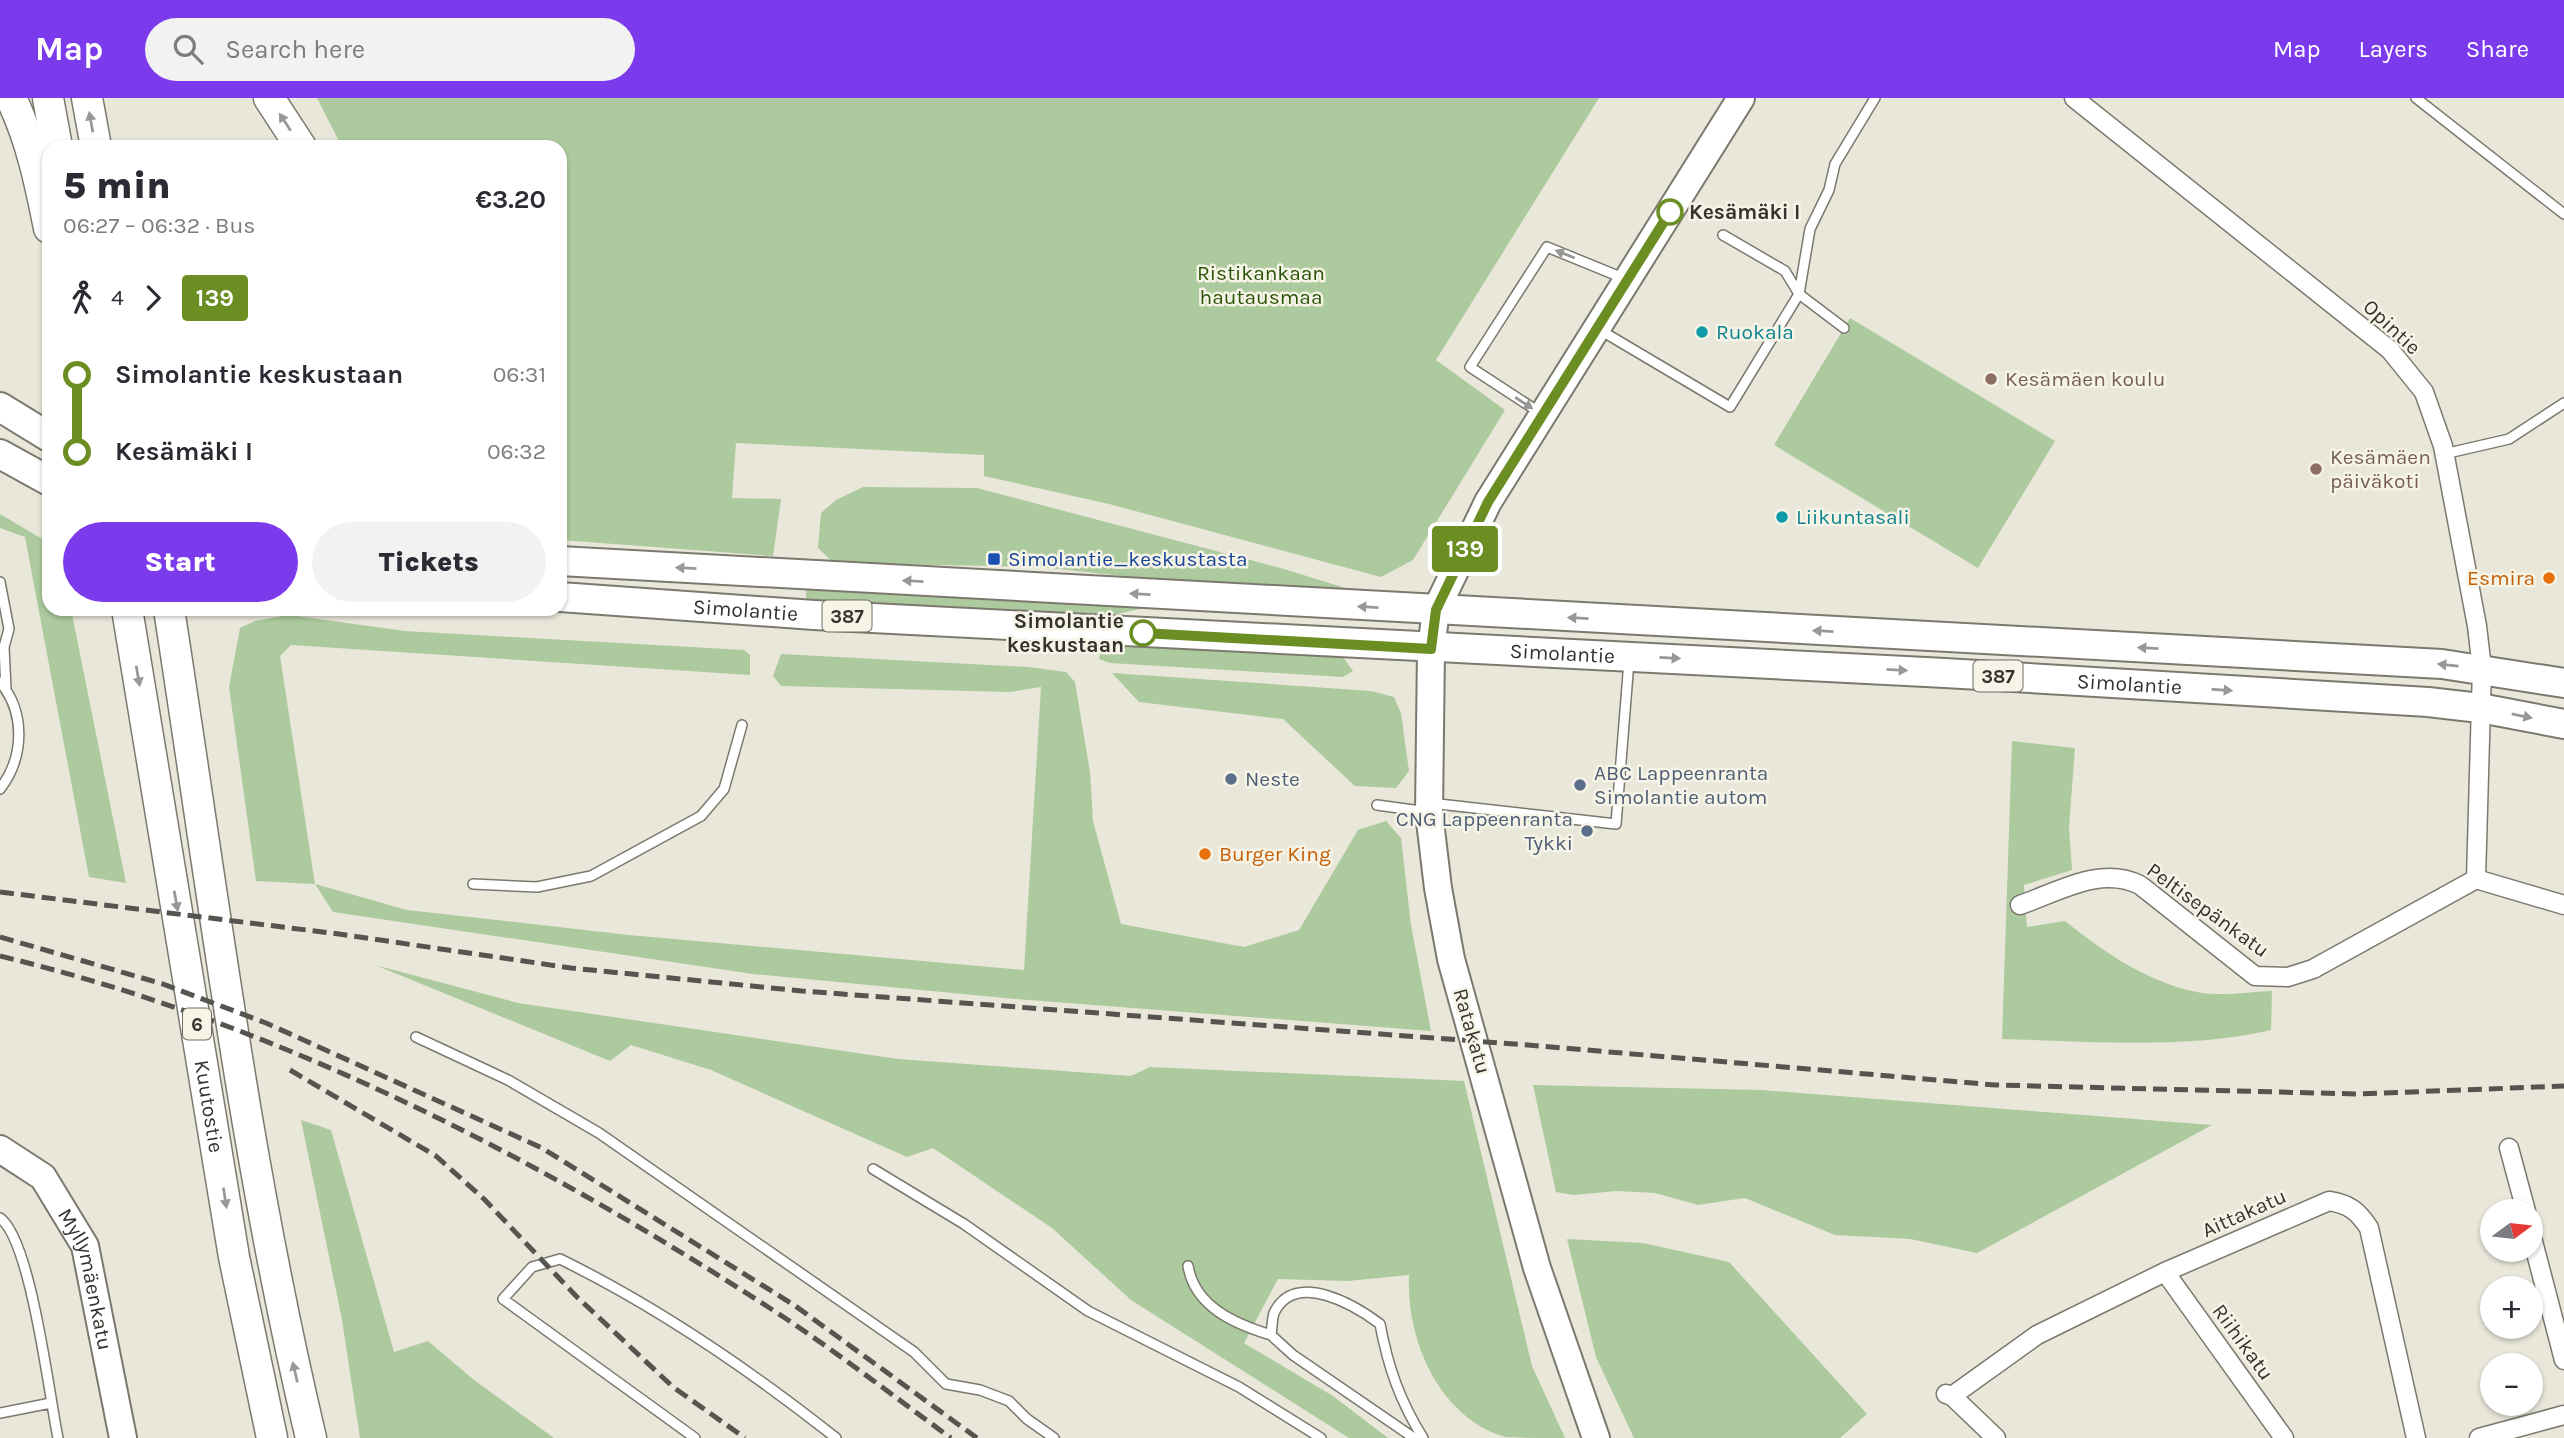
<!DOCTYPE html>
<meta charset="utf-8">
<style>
:root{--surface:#fff;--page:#f2f2f3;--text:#2b2b33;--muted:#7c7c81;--accent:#7c3aed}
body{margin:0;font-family:Karla,sans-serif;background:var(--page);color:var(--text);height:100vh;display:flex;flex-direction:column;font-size:26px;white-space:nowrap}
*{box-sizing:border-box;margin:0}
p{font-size:23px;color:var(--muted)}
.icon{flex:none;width:38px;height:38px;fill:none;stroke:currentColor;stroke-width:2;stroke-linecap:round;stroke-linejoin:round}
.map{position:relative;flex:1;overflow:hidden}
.details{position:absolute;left:42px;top:42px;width:525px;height:476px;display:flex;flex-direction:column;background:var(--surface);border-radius:21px;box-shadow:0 2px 5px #0004}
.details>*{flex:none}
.badge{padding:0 14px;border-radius:5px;font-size:24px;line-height:46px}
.needle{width:46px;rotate:75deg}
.controls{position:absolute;left:2480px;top:1101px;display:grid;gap:14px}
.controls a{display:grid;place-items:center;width:63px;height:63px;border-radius:50%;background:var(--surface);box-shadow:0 2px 5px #0004;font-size:35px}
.map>.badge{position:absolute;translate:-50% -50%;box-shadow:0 0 0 4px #fff}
.legs{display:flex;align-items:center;gap:10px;height:77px;padding:0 21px;font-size:23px}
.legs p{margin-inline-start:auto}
.overview{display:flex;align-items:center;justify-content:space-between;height:119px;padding:0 21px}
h1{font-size:38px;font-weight:800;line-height:52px}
.button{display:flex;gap:14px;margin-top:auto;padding:14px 21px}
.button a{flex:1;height:80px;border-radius:42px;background:var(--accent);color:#fff;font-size:28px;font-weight:800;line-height:80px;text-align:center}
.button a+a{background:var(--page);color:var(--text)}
ul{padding:0 21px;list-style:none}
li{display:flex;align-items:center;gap:24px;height:77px;font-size:26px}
li i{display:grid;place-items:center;width:10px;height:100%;margin:0 9px;background:currentColor}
li i::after{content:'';width:18px;height:18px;margin:-9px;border:5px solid;border-radius:50%;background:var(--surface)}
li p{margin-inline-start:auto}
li:first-child i{background:linear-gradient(#0000 50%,currentColor 0)}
li:last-child i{background:linear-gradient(currentColor 50%,#0000 0)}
header{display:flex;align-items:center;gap:42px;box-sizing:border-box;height:98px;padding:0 35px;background:var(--accent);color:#fff}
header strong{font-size:33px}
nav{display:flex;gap:38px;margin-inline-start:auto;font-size:24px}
.search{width:490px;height:63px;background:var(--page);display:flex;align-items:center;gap:18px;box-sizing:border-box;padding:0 24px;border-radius:38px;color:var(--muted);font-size:26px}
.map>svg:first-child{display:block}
</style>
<header>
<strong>Map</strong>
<div class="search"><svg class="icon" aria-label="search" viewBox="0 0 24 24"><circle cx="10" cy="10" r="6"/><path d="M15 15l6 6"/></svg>Search here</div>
<nav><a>Map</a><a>Layers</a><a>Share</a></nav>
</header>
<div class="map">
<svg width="2564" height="1340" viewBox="0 0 2564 1340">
<rect width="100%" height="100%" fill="#e9e7da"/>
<path fill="#acca9d" d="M317,0h1282l-163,262 69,50 -92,150 -32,17 -272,-73 -125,-28v-21l-248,-12 -4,55 49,1 -8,57 -213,-16v-393h-218z
M1850,220l205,123 -77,127 -204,-123z
M863,389l114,1 307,81 71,22 -224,-14 -90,-10 -207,-4 -16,-15 3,-35 15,-13z
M0,416l49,29v66h22l55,274 -37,-6 -64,-340 -25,-9z
M806,489l342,20 -35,8 -307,-15z
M289,517l116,16 339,19 6,5v20l-459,-30 -11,11 35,228 92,26 222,25 395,35 17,-283 -31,5 -229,-6 -8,-10 8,-22 247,13 38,5 9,10 15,90 3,49 28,103 123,23 55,-17 59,-100 28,-9 15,17 10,87 20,106 -416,-32 -262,-25 -420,-62 -18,-28 -59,-3 -27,-194 11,-59 15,-7z
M1102,545l240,13 11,15 -10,6 -233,-14 -11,-4z
M1112,575l259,18 23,6 7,16 8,58 -13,17 -41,-2 -72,-67 -144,-17z
M2012,643l63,7 -6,79 3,43 -48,15 3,42 38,-6c40,32 85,63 137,72 21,3 48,-1 70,-2l-1,39c-87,20 -180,11 -269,9z
M375,867l143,38 380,56 233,17 19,-9 314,14 68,285 33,72c-19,0 -43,0 -60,-1 -67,-20 -99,-98 -96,-162l-61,6 -70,-2 -34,64 89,53 55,42h-39l-218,-138 -79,-72 -119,-80 -26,9 -196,-87 -80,-25 -21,16z
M1533,987l229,5 450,35 -235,128 -67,-14 -75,-4 -90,-37 -47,7 -43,-12 -38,-2 -44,4 -17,-3z
M301,1022l30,10 63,222 34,-11 46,39 80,58h-194l-18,-118z
M1567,1141l76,4 86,19 138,152 -27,24h-206l-38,-81z"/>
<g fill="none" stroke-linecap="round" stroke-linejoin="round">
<defs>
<path id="service" d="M2416,0l148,116
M1723,137l62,36 14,23 45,34
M1600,232l130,77 69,-113 11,-65 19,-39 6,-26 40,-66
M1542,316l-72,-47 77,-120 76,31
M2444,356l65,-15 55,-36
M0,484l9,47 -5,18 -4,2
M4,549l2,42
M0,584c26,31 24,76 0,107
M1430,705l186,21 13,-163
M1377,707l51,7
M473,786l64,3 54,-11 110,-60 23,-27 18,-64
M416,939l92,43 91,53 315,219 32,32 34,6 29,11 18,18 27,19
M873,1071l91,55 124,87 151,76 82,51
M0,1120c31,22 49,177 58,220
M1188,1168c7,41 47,58 83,69
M0,1315l51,-10
M695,1340l-192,-139 29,-32 28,-8c98,48 190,111 276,179
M1414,1340l-121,-83 -22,-20c1,-6 1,-16 3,-22 21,-44 82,-7 106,11 8,43 20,77 43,114"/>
<path id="minor" d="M2476,781l88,26
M2020,807c38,-13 81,-40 120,-20l115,91 33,1 25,-8 163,-90 6,-210 -5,-43 -34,-180 -19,-54 -34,-42 -316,-252
M2509,1050l17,63
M2530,1132l34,130
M2165,1174l119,166
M1946,1296l6,2 85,-61 128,-63 164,-71c20,3 29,10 40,27l47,210
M1952,1298l44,42
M2479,1340l85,-23"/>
<g id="secondary">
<path id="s1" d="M0,1051l43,28 42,69 38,192"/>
<path d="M1596,1340l-59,-170 -86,-309 -13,-71 -9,-75 2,-164 5,-39 52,-108 253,-404"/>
</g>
<g id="primary">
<path d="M0,309l49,30"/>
<path d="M0,356l49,27"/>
<path d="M560,463l1882,103 122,19"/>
<path id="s2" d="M560,499l254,18 1131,58 483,29 52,6 84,16"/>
</g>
<g id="trunk">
<path d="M11,0c20,41 29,85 38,130"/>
<path d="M48,0l9,49"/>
<path d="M87,0l9,49"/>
<path d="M269,0l32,49"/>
<path id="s3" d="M127,511l107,648 38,181"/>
<path d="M169,511c43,277 77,556 142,829"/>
</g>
</defs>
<use href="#service" stroke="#7b796e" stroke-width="12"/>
<use href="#minor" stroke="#7b796e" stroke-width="21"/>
<use href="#secondary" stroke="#7b796e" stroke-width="30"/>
<use href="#primary" stroke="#7b796e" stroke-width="32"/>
<use href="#trunk" stroke="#7b796e" stroke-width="33"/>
<use href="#service" stroke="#fff" stroke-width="9"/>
<use href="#minor" stroke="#fff" stroke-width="18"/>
<use href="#secondary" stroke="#fff" stroke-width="26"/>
<use href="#primary" stroke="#fff" stroke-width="28"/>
<use href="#trunk" stroke="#fff" stroke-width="30"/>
<path stroke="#56544e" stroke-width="5" stroke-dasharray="14 7" stroke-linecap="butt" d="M0,794l339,42 232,34 231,23 726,54 467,40 363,9 206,-8
M0,839l163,47 103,39 276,125 252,157 183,133
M0,858c282,68 543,204 785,362 57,38 111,80 166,120
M290,972l146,86 48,43 92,97 97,91 72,51"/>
</g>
<defs><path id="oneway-solid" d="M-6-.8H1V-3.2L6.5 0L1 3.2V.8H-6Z" transform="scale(1.75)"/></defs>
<g fill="#999896">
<use href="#oneway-solid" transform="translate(91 24) rotate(-100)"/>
<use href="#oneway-solid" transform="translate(285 24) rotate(-123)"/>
<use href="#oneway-solid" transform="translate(1565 156) rotate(-158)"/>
<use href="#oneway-solid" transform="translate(1524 305) rotate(33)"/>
<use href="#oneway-solid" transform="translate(686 470) rotate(-177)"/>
<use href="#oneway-solid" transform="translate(913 483) rotate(-177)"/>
<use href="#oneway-solid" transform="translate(1140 496) rotate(-177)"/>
<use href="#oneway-solid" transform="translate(1368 509) rotate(-177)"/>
<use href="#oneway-solid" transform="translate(1578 520) rotate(-177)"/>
<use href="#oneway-solid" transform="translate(1823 533) rotate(-177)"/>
<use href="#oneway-solid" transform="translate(2148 550) rotate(-177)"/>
<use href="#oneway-solid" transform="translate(1670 560) rotate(3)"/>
<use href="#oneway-solid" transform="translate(2448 567) rotate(-174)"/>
<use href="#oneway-solid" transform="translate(1897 572) rotate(3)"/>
<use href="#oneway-solid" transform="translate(138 578) rotate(80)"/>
<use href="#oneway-solid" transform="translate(2222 592) rotate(4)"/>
<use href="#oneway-solid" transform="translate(2522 618) rotate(11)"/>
<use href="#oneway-solid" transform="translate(176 803) rotate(80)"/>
<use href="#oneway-solid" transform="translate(225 1100) rotate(81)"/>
<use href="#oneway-solid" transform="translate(295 1274) rotate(-103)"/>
</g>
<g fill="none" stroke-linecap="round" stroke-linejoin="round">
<defs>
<path id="line-1" d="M1143,535l288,16 5,-39 52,-108 182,-290"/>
</defs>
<use href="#line-1" stroke="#fff" stroke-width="16"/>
<use href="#line-1" stroke="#6b8e23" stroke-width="10"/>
</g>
<g fill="#fff" stroke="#6b8e23" stroke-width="3.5">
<circle cx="1670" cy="114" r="12"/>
<circle cx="1143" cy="535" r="12"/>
</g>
<g fill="#0f9aa8" stroke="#f6f4e7" stroke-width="2.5">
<circle cx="1702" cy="234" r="7"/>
<circle cx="1782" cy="419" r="7"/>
</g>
<g fill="#8d6e63" stroke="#f6f4e7" stroke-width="2.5">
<circle cx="1991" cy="281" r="7"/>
<circle cx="2316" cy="371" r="7"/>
</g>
<rect fill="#1a4fb4" stroke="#f6f4e7" stroke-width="2.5" x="987" y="454" width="14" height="14" rx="3.5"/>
<g fill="#e8710a" stroke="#f6f4e7" stroke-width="2.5">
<circle cx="2549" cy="480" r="7"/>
<circle cx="1205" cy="756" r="7"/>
</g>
<g fill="#5c6f8a" stroke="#f6f4e7" stroke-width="2.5">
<circle cx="1231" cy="681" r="7"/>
<circle cx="1580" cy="687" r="7"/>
<circle cx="1587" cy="733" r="7"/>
</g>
<g text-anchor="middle" stroke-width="5" stroke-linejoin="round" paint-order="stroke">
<g fill="#f6f4e7" stroke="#6e6c65" stroke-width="2">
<rect x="822.5" y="502.5" width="49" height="31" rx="5"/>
<rect x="1973.5" y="562.5" width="49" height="31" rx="5"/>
<rect x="183" y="910.5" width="28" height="31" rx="5"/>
</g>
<g font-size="19" font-weight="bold" fill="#33322d">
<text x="847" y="525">387</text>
<text x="1998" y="585">387</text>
<text x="197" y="933">6</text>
</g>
<g font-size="21" font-weight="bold" fill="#33322d" stroke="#f6f4e7" text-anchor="start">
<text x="1689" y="121">Kesämäki I</text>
<text x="1124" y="530" text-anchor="end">Simolantie<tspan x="1124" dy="24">keskustaan</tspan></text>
</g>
<g font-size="21" fill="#2a5407" stroke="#f6f4e7">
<text x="1261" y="182">Ristikankaan<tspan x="1261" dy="24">hautausmaa</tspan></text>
</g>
<g font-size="21" fill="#33322d" stroke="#f6f4e7">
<text transform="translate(2392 229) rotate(43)" y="7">Opintie</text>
<text dy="7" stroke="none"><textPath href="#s2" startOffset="186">Simolantie</textPath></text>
<text dy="7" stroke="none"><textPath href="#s2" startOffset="1004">Simolantie</textPath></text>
<text dy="7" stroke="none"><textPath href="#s2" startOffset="1572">Simolantie</textPath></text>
<text transform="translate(2208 812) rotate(36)" y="7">Peltisepänkatu</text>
<text transform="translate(1472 933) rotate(74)" y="7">Ratakatu</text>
<text dy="7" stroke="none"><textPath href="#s3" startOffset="504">Kuutostie</textPath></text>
<text transform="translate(2244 1115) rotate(-24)" y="7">Aittakatu</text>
<text dy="7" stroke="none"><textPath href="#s1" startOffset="164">Myllymäenkatu</textPath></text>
<text transform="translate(2243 1244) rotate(54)" y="7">Riihikatu</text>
</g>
<g font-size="21" fill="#0d838f" stroke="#f6f4e7" text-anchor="start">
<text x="1716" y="241">Ruokala</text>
<text x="1796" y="426">Liikuntasali</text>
</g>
<g font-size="21" fill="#785e54" stroke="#f6f4e7" text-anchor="start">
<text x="2005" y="288">Kesämäen koulu</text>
<text x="2330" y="366">Kesämäen<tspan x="2330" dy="24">päiväkoti</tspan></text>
</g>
<g font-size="21" fill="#164399" stroke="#f6f4e7" text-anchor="start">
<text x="1008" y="468">Simolantie_keskustasta</text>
</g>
<g font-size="21" fill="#c56008" stroke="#f6f4e7" text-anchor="end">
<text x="2535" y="487">Esmira</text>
<text x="1219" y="763" text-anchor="start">Burger King</text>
</g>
<g font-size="21" fill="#4e5e75" stroke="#f6f4e7" text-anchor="start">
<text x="1594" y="682">ABC Lappeenranta<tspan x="1594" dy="24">Simolantie autom</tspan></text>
<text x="1245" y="688">Neste</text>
<text x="1573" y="728" text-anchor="end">CNG Lappeenranta<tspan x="1573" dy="24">Tykki</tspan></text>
</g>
</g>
</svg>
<div class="controls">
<a><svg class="needle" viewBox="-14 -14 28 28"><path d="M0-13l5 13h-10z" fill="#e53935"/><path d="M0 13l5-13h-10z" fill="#7c7c81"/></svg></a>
<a>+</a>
<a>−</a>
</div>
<b class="badge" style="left:1465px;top:451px;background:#6b8e23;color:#fff">139</b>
<section class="details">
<div class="overview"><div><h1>5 min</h1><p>06:27 – 06:32 · Bus</p></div><b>€3.20</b></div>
<div class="legs"><svg class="icon" aria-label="walk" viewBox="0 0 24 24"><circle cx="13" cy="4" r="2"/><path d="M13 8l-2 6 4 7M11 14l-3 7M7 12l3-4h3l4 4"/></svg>4<svg class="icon" aria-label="forward" viewBox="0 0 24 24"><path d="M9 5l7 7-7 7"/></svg><b class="badge" style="background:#6b8e23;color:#fff">139</b></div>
<ul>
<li><i style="color:#6b8e23"></i><b>Simolantie keskustaan</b><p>06:31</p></li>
<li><i style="color:#6b8e23"></i><b>Kesämäki I</b><p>06:32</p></li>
</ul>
<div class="button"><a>Start</a><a>Tickets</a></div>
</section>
</div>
